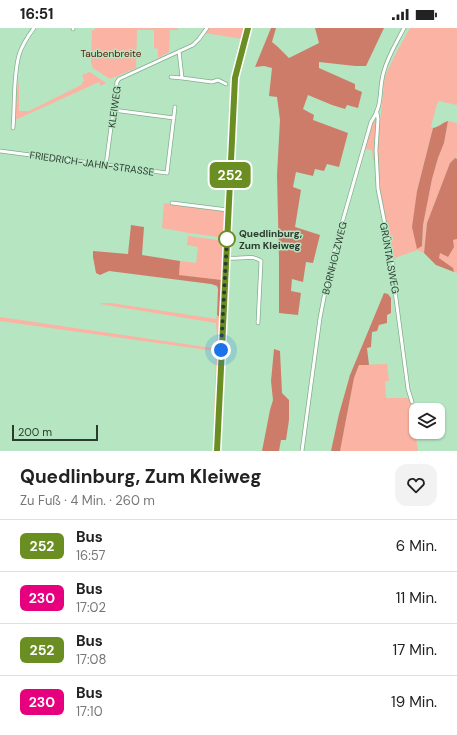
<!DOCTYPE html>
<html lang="de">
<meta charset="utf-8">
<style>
:root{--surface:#fff;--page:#f2f2f2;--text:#222;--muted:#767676;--line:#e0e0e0}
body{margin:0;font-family:"DM Sans",sans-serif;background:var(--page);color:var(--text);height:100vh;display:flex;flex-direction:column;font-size:15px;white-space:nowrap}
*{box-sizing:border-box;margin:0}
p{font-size:13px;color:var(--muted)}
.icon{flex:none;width:22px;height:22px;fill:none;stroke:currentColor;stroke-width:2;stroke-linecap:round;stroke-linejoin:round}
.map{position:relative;height:423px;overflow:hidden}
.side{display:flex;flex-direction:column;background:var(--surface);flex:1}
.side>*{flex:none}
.badge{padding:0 8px;border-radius:6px;font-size:14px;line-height:26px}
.controls{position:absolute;left:409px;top:375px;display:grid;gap:8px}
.controls a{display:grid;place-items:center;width:36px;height:36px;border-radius:8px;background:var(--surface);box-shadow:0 1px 3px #0004;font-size:20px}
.scale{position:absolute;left:12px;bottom:10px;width:86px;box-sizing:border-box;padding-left:4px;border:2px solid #293c2e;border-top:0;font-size:11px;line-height:14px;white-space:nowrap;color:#293c2e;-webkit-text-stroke:3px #b6e5c2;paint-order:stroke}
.you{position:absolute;width:20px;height:20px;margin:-10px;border:3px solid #fff;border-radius:50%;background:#1a73e8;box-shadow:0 0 0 6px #1a73e833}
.map>.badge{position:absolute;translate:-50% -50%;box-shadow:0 0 0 2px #fff}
.round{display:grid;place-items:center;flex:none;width:42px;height:42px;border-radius:12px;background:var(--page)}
.overview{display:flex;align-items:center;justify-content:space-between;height:68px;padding:0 20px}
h1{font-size:19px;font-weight:700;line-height:30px}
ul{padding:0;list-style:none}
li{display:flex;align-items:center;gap:12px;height:52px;padding:0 20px;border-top:1px solid var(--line)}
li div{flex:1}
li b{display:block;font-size:15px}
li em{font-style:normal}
li .badge{min-width:44px;font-weight:700;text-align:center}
.status{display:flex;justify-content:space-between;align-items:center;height:28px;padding:0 20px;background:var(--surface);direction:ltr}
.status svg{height:11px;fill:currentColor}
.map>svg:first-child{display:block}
</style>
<div class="status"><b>16:51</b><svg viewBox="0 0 49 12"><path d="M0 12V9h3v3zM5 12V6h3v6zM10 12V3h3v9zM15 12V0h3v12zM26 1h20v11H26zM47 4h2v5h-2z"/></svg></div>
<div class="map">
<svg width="457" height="423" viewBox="0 0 457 423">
<rect width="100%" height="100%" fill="#b6e5c2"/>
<path fill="#fbb3a3" d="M95,0h83v2h-8l-1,22 -11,6v-9l-4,-1v-18h-17l-1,38 -26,11 -17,-11 -2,-5 1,-33h3z
M209,0h36l-3,11 -37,-6z
M410,0h47v77l-19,-4 -7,25 2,2 -16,63 5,55 1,-21 9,-46 6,-21 6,-15 4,-22 9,2v36l-2,-1 -5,5 -23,60 -3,30 -7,-3 -25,9 -12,-59 -3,-52 8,-72 12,-25z
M90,44l16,11 -5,3 -2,-4 -84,38 3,-37h1v28h10l52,-26 3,-5 -2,-5z
M376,91l1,1 -3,25 2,1 -1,15 -2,-1 -1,-10 -7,-1 8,-26z
M164,175l61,9v26l-36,-5 -27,-5z
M188,208l37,5 -4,78 -2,1 2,1 -5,99h-2l2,-66 -1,-3 -215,-30v-4l212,31 3,-2 2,-8 -1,-15 -116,-19 1,-1h10l105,16 1,-4 4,3 1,-38 -43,-5 1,-14 16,2 2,-16 -11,-2z
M457,211v34l-3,-1 -1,-4 -14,-10 1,-5 8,4 5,-17z
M387,336l2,17h-4l1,17h23v3l2,2 7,48h-78l14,-73 5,-13z"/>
<path fill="#ce7c6a" d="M271,0h5l-4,14 6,5 11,11 30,-15 -4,-15h69l-18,38h-11l-36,-4v6l36,16v5l7,3 -4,16 -11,-3 -2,4 -13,-4 -24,-10 -5,14 11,6 -1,5 35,13 -9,34 -12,-3 -3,7 -9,-2 -2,7 -17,-4 -3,15 8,3 -6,37 25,8 -7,28 -7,-1 -3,20 -11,-3 -1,12 10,2 -3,22 -19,-2v-55l-2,-83 3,-55 -3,-23 -8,-1 3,-28 -8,-2 -9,1z
M448,93l-4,22 -6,15 -6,21 -9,46 -1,21 -5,3 -5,-22 5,-36 16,-63c6,-1 9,-5 15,-7z
M455,130l2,1v80l-4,1 1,7 -6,10 -8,-4 -1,5 14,10 1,4 -18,-7 -12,-12 3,-30 23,-60z
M131,197l13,2 -2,28 38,6 -1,14 43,5 -1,38 -4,-3 1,-26 -1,-3 -6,-2 -102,-13 -9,4 -4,-2 -3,-16v-6l35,3z
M384,265l4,1 3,4v15l-4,2v8l-8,2 -2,6 -5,1 -1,15 -4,1 2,17h-10l-5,13 -14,73h-9l8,-37 11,-39z
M274,321l6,2 2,42 7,7v20l-3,20h-5l-2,11h-17l8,-41 3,-10 -2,-19z"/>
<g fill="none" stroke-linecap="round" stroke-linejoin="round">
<defs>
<path id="street" d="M73,0v1
M179,23l3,27 30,4 6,-2 8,4
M171,49l11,1
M113,82l61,8
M377,85l1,6 -2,31 2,39 15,76v11l15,113 4,13
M13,100c2,-23 0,-51 6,-73 3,-10 9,-19 15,-27
M0,123l167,22 8,-66
M106,137l11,-83 2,-3 74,-34 6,-6 8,-11
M172,175l56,7
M226,230c11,2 26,-4 35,3l-3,62
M302,423l18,-133 5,-26 9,-41 37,-129c13,-18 7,-32 13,-51 4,-15 13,-29 20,-43"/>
<path id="secondary" d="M217,423l18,-374 4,-19 9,-30"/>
</defs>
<use href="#street" stroke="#81ae8d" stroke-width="4.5"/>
<use href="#secondary" stroke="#81ae8d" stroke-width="6"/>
<use href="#street" stroke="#fff" stroke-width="3"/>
<use href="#secondary" stroke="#e2e7fd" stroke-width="4.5"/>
</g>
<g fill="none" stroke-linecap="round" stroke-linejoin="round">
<defs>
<path id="line" d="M217,423l18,-373 13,-50"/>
</defs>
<use href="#line" stroke="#fff" stroke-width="9"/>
<use href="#line" stroke="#6b8e23" stroke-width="6"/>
<path stroke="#293c2e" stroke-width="4" stroke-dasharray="0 7.2" d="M221,322l6,-111"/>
</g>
<circle fill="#fff" stroke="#6b8e23" stroke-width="2" cx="227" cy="211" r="8"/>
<g text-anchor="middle" stroke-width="3" stroke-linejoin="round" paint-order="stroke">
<g font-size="10" fill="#601608" stroke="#b6e5c2">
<text x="111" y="29">Taubenbreite</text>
</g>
<g font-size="10" fill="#293c2e" stroke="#b6e5c2">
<text transform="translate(114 79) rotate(-82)" y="4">KLEIWEG</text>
<text transform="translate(92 135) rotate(8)" y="4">FRIEDRICH-JAHN-STRASSE</text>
<text transform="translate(334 230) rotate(-76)" y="4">BORNHOLZWEG</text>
<text transform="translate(390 230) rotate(80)" y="4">GRÜNTALSWEG</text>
</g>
<g font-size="10" font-weight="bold" fill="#293c2e" stroke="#b6e5c2" text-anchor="start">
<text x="239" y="209">Quedlinburg,<tspan x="239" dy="12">Zum Kleiweg</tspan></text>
</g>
</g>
</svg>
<div class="controls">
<a><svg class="icon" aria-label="layers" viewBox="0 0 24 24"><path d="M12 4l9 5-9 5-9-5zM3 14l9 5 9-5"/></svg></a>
</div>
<div class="scale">200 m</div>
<div class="you" style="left:221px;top:322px"></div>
<b class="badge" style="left:230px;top:147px;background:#6b8e23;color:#fff">252</b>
</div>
<section class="side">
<div class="overview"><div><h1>Quedlinburg, Zum Kleiweg</h1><p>Zu Fuß · 4 Min. · 260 m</p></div><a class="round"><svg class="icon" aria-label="heart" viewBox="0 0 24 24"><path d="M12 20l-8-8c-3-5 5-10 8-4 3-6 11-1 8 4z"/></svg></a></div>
<ul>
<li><span class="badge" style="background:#6b8e23;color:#fff">252</span><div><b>Bus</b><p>16:57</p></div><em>6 Min.</em></li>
<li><span class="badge" style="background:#e6007e;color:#fff">230</span><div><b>Bus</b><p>17:02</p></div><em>11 Min.</em></li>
<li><span class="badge" style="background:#6b8e23;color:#fff">252</span><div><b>Bus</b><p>17:08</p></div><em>17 Min.</em></li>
<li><span class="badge" style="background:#e6007e;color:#fff">230</span><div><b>Bus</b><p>17:10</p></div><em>19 Min.</em></li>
</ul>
</section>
